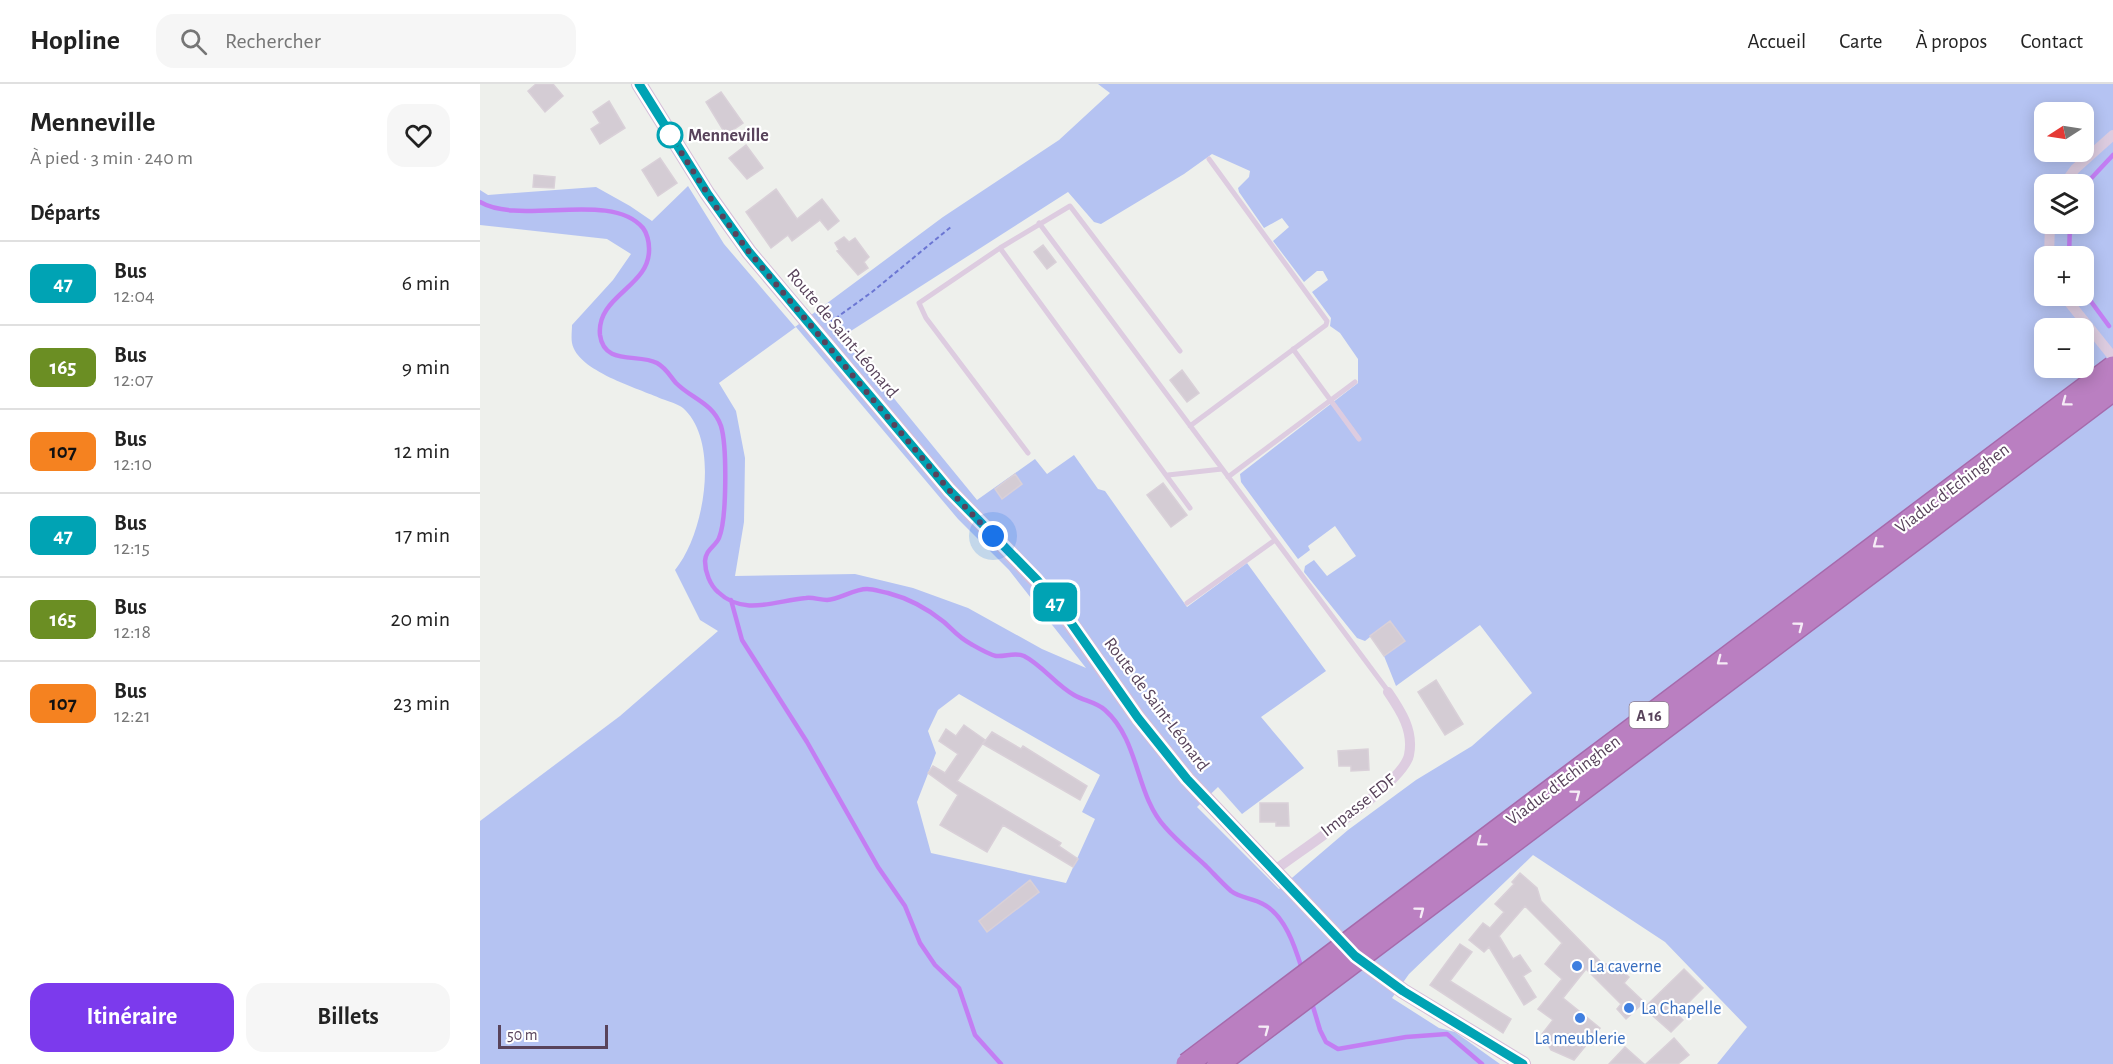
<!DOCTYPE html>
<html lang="fr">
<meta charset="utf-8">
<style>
:root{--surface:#fff;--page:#f6f6f6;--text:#222;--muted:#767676;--line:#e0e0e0;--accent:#7c3aed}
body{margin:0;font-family:"Alegreya Sans",sans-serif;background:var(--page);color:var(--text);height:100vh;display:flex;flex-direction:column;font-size:22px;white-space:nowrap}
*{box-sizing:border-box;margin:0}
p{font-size:20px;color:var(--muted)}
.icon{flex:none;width:33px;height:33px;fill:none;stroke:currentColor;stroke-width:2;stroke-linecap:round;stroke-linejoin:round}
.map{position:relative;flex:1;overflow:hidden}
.sheet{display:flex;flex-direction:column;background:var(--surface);width:480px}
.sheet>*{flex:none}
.badge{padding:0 12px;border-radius:9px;font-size:21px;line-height:39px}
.needle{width:39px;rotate:258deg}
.tools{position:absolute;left:1554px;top:18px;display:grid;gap:12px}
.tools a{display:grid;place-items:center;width:60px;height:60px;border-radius:12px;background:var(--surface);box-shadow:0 3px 15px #0003;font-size:30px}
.scale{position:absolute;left:18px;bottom:15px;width:110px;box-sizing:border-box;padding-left:6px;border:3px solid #58435b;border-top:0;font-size:16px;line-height:21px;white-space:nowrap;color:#58435b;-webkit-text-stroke:4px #fff;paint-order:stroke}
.you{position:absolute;width:30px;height:30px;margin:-15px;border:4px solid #fff;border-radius:50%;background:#1a73e8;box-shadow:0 0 0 9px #1a73e833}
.map>.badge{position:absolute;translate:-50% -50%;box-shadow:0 0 0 3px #fff}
h2{padding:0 30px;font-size:22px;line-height:54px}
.round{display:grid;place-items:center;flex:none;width:63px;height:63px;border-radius:18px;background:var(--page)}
.headline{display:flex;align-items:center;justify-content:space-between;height:102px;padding:0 30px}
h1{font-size:28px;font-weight:700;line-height:45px}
.primary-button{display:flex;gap:12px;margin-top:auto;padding:12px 30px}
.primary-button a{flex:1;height:69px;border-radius:18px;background:var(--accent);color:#fff;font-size:24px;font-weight:700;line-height:69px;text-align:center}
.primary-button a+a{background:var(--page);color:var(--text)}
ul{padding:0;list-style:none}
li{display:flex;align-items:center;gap:18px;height:84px;padding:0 30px;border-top:2px solid var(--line)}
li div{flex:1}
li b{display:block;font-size:22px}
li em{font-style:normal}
li .badge{min-width:66px;font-weight:700;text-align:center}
header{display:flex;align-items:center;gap:36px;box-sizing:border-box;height:84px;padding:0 30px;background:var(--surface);border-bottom:2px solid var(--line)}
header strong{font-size:28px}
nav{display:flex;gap:33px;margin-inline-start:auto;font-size:21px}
.search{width:420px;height:54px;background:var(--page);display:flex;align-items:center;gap:15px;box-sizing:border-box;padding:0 21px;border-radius:18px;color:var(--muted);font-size:22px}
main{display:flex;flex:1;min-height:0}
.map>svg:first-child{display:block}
</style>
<header>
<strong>Hopline</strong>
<div class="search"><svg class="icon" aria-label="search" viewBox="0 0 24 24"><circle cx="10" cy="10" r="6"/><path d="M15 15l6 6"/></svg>Rechercher</div>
<nav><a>Accueil</a><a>Carte</a><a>À propos</a><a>Contact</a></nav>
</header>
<main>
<section class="sheet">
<div class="headline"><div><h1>Menneville</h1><p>À pied · 3 min · 240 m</p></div><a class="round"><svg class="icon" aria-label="heart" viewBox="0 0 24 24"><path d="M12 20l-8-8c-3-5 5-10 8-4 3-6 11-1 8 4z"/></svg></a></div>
<h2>Départs</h2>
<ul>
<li><span class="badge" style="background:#00a3b4;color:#fff">47</span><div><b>Bus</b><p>12:04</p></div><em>6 min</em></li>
<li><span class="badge" style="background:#6b8e23;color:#fff">165</span><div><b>Bus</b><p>12:07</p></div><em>9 min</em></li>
<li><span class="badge" style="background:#f58220;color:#111">107</span><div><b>Bus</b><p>12:10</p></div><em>12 min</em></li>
<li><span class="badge" style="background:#00a3b4;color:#fff">47</span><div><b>Bus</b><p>12:15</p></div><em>17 min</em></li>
<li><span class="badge" style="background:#6b8e23;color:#fff">165</span><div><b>Bus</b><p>12:18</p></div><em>20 min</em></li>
<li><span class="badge" style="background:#f58220;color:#111">107</span><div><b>Bus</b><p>12:21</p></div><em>23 min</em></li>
</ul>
<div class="primary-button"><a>Itinéraire</a><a>Billets</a></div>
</section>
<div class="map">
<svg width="1633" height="980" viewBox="0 0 1633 980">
<rect width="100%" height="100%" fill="#eef0ec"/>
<path fill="#b5c3f2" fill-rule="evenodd" d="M618,0h1015v980h-396l30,-37 -82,-85 -132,-87 -124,119 -17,24 47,30 16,4 45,32h-1020v-243l140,-105 98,-85 -18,-11 -25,-50c29,-35 46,-128 8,-162 -5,-4 -15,-7 -21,-9 -24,-11 -85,-28 -90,-56 -1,-5 0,-13 0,-18l41,-45 18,-26 -24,-15 -127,-14v-35l8,5 108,-8 34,19 22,15 36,-35 36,58 71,83 148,-110 116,-77 51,-47zM1564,28h40v40h-40zM732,70l38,17 -1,6 -11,11 1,4 25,36 18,-10 7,9 -16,14 31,41 13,-11h6l5,9 -16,12 19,26 -1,8 10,7 18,26v24l-118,91 1,8 57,77 12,-9 -2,-4 27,-20 21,30 -29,20 -13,-16 -9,6 -1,6 53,66 8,3 25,-20 14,20 -20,15 12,30 84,-61 52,68 -60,53 -56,34 -68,50 -69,59 -82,-82 21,-20 24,27 62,-46 -43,-51 65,-46 -79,-108 -60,44 -82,-116 -7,-2 -24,-34 -27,19 -12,-15 -58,41 -134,-164 225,-144 26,30 7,2 83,-50zM1564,100h40v40h-40zM1564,172h40v40h-40zM316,243l162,192 51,51 77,98 -44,-19 -74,-41 -55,-20 -58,-14 -120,2 9,-54 1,-64 -9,-47 -17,-28zM1564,244h40v40h-40zM479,610l141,81 -18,37 13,7 -29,64 -135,-30 -14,-51 19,-49 -8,-22 10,-21z"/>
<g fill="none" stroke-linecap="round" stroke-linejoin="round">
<path stroke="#c37ef3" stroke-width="4.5" d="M1604,102l29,-31
M0,118c40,24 131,-12 163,26 4,5 6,14 6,20 2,39 -53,47 -49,87 4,31 38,18 57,28 9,5 13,13 19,20 16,16 37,20 45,43 6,20 6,93 -2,112 -4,9 -13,11 -14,23 0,11 5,24 13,31 26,25 59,8 88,6 7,-1 14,2 21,2 13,-1 27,-11 40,-11 6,0 15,3 21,4 19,5 40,16 56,29 9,8 15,16 27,22 7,4 17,10 25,12 9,1 19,-4 28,0 18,9 32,29 50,39 10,6 22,7 31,15 35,31 30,84 60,117 12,14 27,26 41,39 8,8 16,17 25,25 9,7 22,7 32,13 22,11 32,43 39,65
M1589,172l1,-32
M1604,208l25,34
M251,516l11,40 65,102 71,125 27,39 15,37 15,22 24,23 16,47 26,29
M831,916l9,30 6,12 12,7 68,-12 41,-3 35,30"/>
</g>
<path fill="#d4ccd4" stroke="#d9d0d8" stroke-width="1.5" d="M56,0h17l10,12 -18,16 -17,-21z
M241,8l22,31 -17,12 -20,-33z
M129,17l16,27 -25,16 -9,-15 9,-6 -7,-11z
M266,61l17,23 -16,11 -18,-21z
M180,74l17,25 -19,13 -16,-26z
M54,91l21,2 -1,11 -21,-1z
M296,105l21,30 25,-20 17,22 -11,9 -8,-10 -28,21 -4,-6 -17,13 -25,-36z
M364,153l5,5 6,-4 14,19 -5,5 4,6 -10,7 -21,-24 2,-1 -4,-7z
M563,161l13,17 -9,7 -13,-17z
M702,286l17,23 -12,9 -17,-22z
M535,390l7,10 -20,15 -7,-10z
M683,399l24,32 -16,12 -24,-32z
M910,537l15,20 -21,15 -14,-20z
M956,596l27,44 -18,11 -27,-43z
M484,641l21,15 -28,41 104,62 -2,3 19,13 -5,8 -70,-42 -16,27 -47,-27 18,-30 -30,-22 5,-7 12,7 13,-19 -19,-13 7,-12 10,7z
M512,648l29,17 2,-3 64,40 -7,14 -97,-56z
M888,665l1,21 -18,1v-5h-12l-1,-15z
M780,719h28l1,23h-13v-4h-16z
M1040,789l17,15 4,13 63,64 2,-1 5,4 4,-4 14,13 -5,6 20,19 -18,17 -9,-10 4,-5 -35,-35 -23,29 37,30 -26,32 -23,-10 -9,-16 11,-14 -15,-11 24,-30 -17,-15 17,-21 -37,-37 -26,30 14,23 7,-4 11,16 -8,5 13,21 -12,8 -35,-58 -5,5 -15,-12 14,-17 7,5 14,-16 -9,-8 19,-20 -2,-2z
M550,796l9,12 -52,40 -8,-11z
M980,860l12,8 -22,29 61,38 -8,14 -73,-48z
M1204,885l19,19 -26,26 6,6 -12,12 -27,-24z
M1194,954l15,17 -11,9h-32z
M1145,963l19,17h-35z"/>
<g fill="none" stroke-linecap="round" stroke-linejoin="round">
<path stroke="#6b76d3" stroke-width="2" stroke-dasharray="4.5 3" stroke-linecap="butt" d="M349,239l43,-31 80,-66"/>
<path stroke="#ddcce0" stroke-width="5" d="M559,139l349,468
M520,164l190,260
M813,265l66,90
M710,342l136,-101 1,-4 -118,-162
M548,369l-102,-135 -7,-15 81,-55 70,-42 110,145
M688,391l54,-6
M748,393l127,-95
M707,519l88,-63"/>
<path stroke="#ddcce0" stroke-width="10" d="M1584,100l11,-15 38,-34
M1569,172l1,-32
M1584,212l49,61
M795,786c26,-20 129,-87 134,-115 5,-24 -8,-44 -21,-63"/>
<path stroke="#d5bdd8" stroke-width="16" d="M159,0l68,109 42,59 200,238 88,91 25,30 76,107 49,61 168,177 48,35 120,73"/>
<defs>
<path id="highway-bridge" d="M707,980l926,-697
M738,980l895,-674"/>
</defs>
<use href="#highway-bridge" stroke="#a66aac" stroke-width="24" stroke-linecap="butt"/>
<use href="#highway-bridge" stroke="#ba7fc1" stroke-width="21"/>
</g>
<defs><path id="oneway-chevron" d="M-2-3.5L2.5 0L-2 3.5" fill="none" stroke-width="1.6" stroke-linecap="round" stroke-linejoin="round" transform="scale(1.5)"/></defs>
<g stroke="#f5ecf6">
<use href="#oneway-chevron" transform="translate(1586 318) rotate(143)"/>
<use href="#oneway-chevron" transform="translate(1397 460) rotate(143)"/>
<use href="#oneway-chevron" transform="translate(1319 542) rotate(-37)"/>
<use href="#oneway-chevron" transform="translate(1241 577) rotate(143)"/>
<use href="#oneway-chevron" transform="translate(1096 710) rotate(-37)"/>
<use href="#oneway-chevron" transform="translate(1001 758) rotate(143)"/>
<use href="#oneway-chevron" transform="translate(940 827) rotate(-37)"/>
<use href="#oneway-chevron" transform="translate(785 945) rotate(-37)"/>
</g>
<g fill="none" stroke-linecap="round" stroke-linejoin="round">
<defs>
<path id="line" d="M159,0l68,109 42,59 200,238 88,90 25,30 76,108 49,61 168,177 48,35 120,73"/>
</defs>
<use href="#line" stroke="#fff" stroke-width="14"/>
<use href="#line" stroke="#00a3b4" stroke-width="9"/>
<path stroke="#58435b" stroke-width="6" stroke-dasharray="0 10.8" d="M190,51l48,75 31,42 200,238 44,46"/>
</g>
<circle fill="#fff" stroke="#00a3b4" stroke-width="3" cx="190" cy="51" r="12"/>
<g fill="#3f7fe0" stroke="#fff" stroke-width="2">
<circle cx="1097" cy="882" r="6"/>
<circle cx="1149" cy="924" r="6"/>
<circle cx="1100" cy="934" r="6"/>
</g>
<g text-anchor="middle" stroke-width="4.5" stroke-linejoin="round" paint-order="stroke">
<rect fill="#fff" stroke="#8a7b8c" stroke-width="1.5" x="1149.5" y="618" width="39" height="26" rx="4.5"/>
<g font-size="16" font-weight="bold" fill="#58435b">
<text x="1169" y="637">A 16</text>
</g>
<g font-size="18" font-weight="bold" fill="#58435b" stroke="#fff" text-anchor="start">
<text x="208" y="57">Menneville</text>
</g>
<g font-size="18" fill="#58435b" stroke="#fff">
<text transform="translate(363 249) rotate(50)" y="6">Route de Saint-Léonard</text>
<text transform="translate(1472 404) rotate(-37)" y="6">Viaduc d'Echinghen</text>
<text transform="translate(677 620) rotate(53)" y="6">Route de Saint-Léonard</text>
<text transform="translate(1083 696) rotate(-37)" y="6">Viaduc d'Echinghen</text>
<text transform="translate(878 721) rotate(-38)" y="6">Impasse EDF</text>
</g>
<g font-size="18" fill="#366cbe" stroke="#fff" text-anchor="start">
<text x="1109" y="888">La caverne</text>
<text x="1161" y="930">La Chapelle</text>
<text x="1100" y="960" text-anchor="middle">La meublerie</text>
</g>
</g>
</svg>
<div class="tools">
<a><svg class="needle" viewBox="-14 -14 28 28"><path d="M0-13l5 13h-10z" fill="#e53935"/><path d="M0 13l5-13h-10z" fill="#767676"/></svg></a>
<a><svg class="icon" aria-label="layers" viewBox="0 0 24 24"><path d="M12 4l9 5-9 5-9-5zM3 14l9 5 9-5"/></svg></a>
<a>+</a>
<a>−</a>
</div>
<div class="scale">50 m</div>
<div class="you" style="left:513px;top:452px"></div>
<b class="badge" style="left:575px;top:518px;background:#00a3b4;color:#fff">47</b>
</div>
</main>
